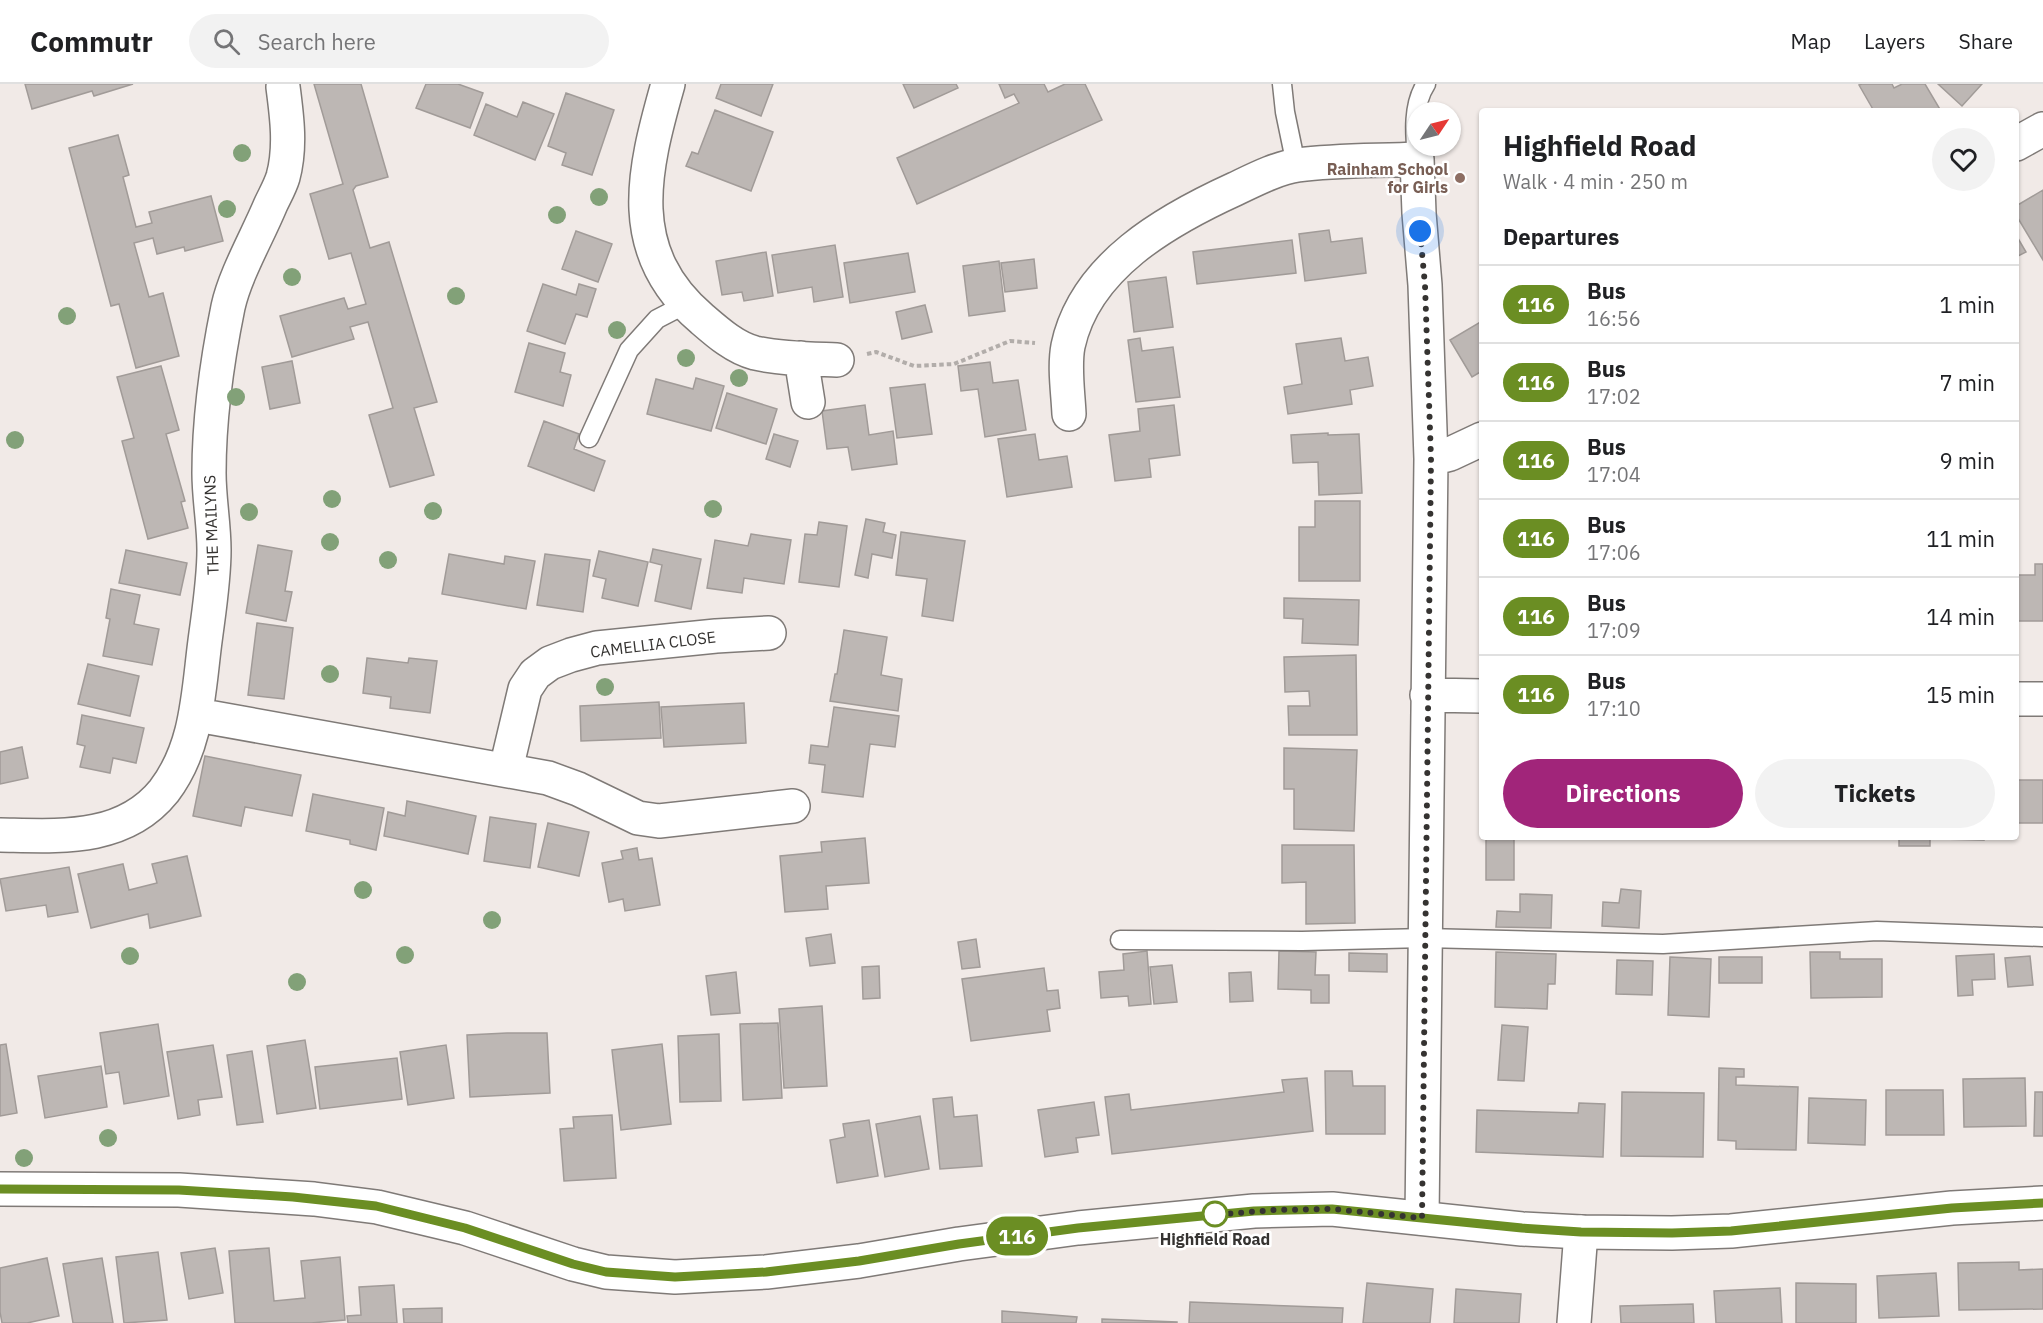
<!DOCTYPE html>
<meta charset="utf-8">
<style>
:root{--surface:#fff;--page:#f2f2f2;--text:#202124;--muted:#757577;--line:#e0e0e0;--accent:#a1257a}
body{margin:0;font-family:"IBM Plex Sans",sans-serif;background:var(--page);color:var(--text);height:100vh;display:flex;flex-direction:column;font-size:22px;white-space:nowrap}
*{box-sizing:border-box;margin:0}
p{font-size:20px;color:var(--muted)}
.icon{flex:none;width:33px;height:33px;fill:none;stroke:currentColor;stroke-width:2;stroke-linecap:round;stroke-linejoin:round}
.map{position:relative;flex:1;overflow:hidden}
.sheet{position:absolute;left:1479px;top:24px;width:540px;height:732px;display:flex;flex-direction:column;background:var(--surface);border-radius:6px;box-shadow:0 2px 4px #0004}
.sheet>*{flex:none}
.badge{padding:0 12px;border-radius:20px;font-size:21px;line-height:39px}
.needle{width:39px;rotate:55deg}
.buttons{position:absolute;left:1407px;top:18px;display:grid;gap:12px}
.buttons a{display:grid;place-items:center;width:54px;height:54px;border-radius:50%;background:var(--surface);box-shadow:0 2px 4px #0004;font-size:30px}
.you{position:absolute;width:30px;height:30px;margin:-15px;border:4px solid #fff;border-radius:50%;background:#1a73e8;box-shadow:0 0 0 9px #1a73e833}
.map>.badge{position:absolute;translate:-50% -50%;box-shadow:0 0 0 3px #fff}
h2{padding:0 24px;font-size:22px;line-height:54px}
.round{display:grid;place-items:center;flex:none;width:63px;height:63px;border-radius:32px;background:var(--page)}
.summary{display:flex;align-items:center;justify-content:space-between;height:102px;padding:0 24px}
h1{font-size:28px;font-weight:800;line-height:45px}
.action{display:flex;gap:12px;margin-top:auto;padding:12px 24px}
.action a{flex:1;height:69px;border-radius:36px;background:var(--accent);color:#fff;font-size:24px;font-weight:800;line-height:69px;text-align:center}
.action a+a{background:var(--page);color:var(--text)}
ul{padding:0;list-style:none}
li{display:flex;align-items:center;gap:18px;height:78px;padding:0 24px;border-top:2px solid var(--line)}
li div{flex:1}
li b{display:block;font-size:22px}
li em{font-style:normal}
li .badge{min-width:66px;font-weight:700;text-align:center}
header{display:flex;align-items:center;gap:36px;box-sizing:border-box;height:84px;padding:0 30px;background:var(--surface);border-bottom:2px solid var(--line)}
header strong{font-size:28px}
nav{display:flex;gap:33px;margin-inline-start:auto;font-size:21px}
.search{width:420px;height:54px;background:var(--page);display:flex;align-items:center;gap:15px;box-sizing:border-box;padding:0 21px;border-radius:33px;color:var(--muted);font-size:22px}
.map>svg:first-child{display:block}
</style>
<header>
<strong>Commutr</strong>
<div class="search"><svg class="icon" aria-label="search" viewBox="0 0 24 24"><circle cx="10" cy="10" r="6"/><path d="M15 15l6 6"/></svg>Search here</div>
<nav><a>Map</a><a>Layers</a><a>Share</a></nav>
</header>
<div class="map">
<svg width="2043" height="1239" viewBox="0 0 2043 1239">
<rect width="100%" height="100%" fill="#f1eae7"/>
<path fill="#bdb7b4" stroke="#a19b98" stroke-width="1.5" d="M25,0h108l-39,12 -2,-5 -60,18z
M314,0h47l27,93 -32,9 -3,4 17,58 19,-6 48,160 -23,6 20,67 -44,12 -21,-72 24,-7 -25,-86 -18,5 4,12 -62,18 -12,-41 64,-18 4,11 18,-5 -15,-51 -22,6 -19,-65 33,-10z
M426,0h32l25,9 -13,35 -54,-20z
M721,0h52l-12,32 -45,-18z
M903,0h53l2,4 -44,20z
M999,0h45l4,8 17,-8h20l17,36 -185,84 -20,-46 122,-55 -5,-9 -9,4z
M1862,0h30l2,4 8,-4h23l16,27h-67l-15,-26z
M1938,0h44l-20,22z
M566,9l48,17 -22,65 -30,-10 4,-12 -18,-7z
M523,18l31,12 -19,46 -61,-25 12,-31 31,13z
M715,26l58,22 -22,59 -65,-25 6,-14 6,2z
M118,51l11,40 -6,2 13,50 16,-4 -3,-11 62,-16 12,45 -38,10 -1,-4 -27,7 -4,-16 -19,5 15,54 14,-4 16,63 -43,12 -17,-64 -8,2 -42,-158z
M2043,106v70l-27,-45v-9z
M1329,146l2,12 31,-4 4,35 -61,8 -6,-47z
M576,147l36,13 -14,38 -36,-13z
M2016,151l10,17 -10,5z
M1292,156l4,33 -99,11 -4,-32z
M835,161l8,52 -29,5 -2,-15 -34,6 -6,-38z
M766,168l7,44 -29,5 -2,-9 -20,3 -6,-34z
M908,169l7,39 -65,11 -6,-40z
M1034,175l3,29 -32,4 -4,-29z
M999,177l6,50 -36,5 -6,-50z
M1166,193l7,50 -39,5 -6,-50z
M543,200l33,11 3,-11 17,5 -9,28 -11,-3 -11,30 -38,-13z
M925,221l7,27 -30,7 -6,-27z
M1482,237v50l-10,6 -22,-37z
M1140,254l2,13 31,-4 7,50 -44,5 -8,-62z
M1341,254l4,23 23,-4 5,29 -23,4 2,14 -64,10 -4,-27 18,-3 -6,-40z
M529,259l36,10 -5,19 11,3 -8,31 -48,-14z
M292,277l8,42 -30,6 -8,-42z
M990,278l3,21 25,-3 8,50 -41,7 -7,-48 -17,2 -3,-25z
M161,282l18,64 -13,4 19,67 -4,1 7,26 -40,11 -26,-98 12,-3 -17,-61z
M696,294l28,8 -13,45 -64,-17 9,-35 37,10z
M925,300l7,50 -35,4 -7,-50z
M727,309l50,16 -11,35 -50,-16z
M865,321l4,30 24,-4 4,33 -45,6 -4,-23 -21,2 -5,-38z
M1174,321l6,50 -31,4 2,18 -36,4 -6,-46 31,-4 -2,-22z
M544,337l35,13 -5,15 31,12 -11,30 -66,-25z
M1328,349v2l31,-1 3,59 -43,2 -1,-33 -25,1 -2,-28z
M774,350l24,7 -8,26 -24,-8z
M1035,350l4,26 28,-4 5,31 -65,10 -9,-58z
M1315,417h45v80h-61v-54h16z
M866,435l19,4 -2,9 13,3 -4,23 -20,-4 -4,24 -13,-3z
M819,438l28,4 -8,61 -40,-5 6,-48 12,1z
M901,448l64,9 -12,80 -31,-5 5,-37 -31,-4z
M751,450l40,6 -7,44 -40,-6 -2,15 -35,-5 8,-48 33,6z
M258,461l34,6 -7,40 7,1 -6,29 -40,-8z
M653,465l48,10 -10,50 -36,-8 7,-36 -12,-3z
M126,466l61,13 -7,32 -61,-12z
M599,467l49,11 -10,44 -36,-8 4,-19 -13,-3z
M449,470l55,10 1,-8 30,5 -9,48 -84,-15z
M545,470l45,6 -7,52 -46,-7z
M2035,480h8v57h-27v-46h19z
M111,505l29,6 -6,29 25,5 -7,36 -49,-9 7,-37 -4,-1z
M1284,514l75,2 -1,45 -56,-2 1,-24 -19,-1z
M257,539l36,5 -9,71 -36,-4z
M844,546l43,7 -6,38 21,4 -4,32 -68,-10 5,-27h2z
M1356,571l1,80h-68l-1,-29h22l-1,-15 -24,1 -1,-35z
M367,574l41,5 1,-5 28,3 -7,52 -40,-5 1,-11 -28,-4z
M88,580l51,12 -9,40 -52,-12z
M659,618l2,36 -80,3 -1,-35z
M744,619l2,40 -82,4 -3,-40z
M834,623l65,9 -4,31 -25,-3 -7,53 -41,-5 3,-27 -16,-2 2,-18 17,2z
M82,631l62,13 -8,35 -23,-5 -3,15 -30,-6 5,-21 -8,-2z
M22,663l6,31 -28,6v-32z
M1284,664l73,2 -3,81 -60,-2v-40h-10z
M205,672l96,19 -9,41 -47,-9 -4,19 -48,-10z
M2016,696h27v43h-27z
M313,710l71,14 -8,42 -26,-6v-4l-44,-9z
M407,717l69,15 -8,38 -84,-18 4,-24 17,4z
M490,733l46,7 -6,44 -46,-7z
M548,739l41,9 -10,44 -41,-9z
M1486,753h28v43h-28z
M1899,753h31v9h-31z
M1939,753h45v3l-45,-1z
M865,754l4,45 -43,3 2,23 -43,3 -5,-56 42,-4 -1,-10z
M1282,761h72l1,78 -49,1v-42l-24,1z
M637,764l2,12 13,-2 8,47 -35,6 -2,-12 -14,3 -7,-39 21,-4 -2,-8z
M187,772l14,60 -51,12 -2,-14 -57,14 -13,-54 45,-10 6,26 28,-7 -5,-19z
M69,783l9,45 -30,5 -2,-12 -40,6 -6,-32z
M1621,805l20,2 -2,37 -37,-2 1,-24 16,1z
M1520,810l32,1 -1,33 -55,-1 1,-16 23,1z
M831,850l4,29 -25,3 -4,-28z
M976,855l4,28 -18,2 -4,-27z
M1147,867l4,53 -22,2 -1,-10 -27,2 -2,-26 25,-2 -1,-16z
M1279,867l37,1 -1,23h14v28h-18v-13l-33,-1z
M1496,868l60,2 -1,30h-7l-1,25 -52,-2z
M1810,868h30v7h42v38l-71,1z
M1349,869l38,1v18l-38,-1z
M1994,870l1,25 -23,1 1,15 -15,1 -2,-40z
M2030,872l3,29 -25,2 -3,-29z
M1670,873l41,2 -2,58 -41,-2z
M1719,873h43v26h-43z
M1617,876l36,1 -1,34 -36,-1z
M1172,881l5,37 -23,2 -4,-37z
M879,882l1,32 -17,1 -1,-32z
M1044,884l3,23 11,-1 2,18 -13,2 3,21 -79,10 -9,-62z
M736,888l4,41 -29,2 -5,-39z
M1251,888l2,29 -23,1 -1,-29z
M822,922l5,80 -43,2 -5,-79z
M778,939l4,75 -39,2 -3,-76z
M158,940l11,72 -45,8 -5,-32 -13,2 -6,-41z
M1502,941l26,2 -4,54 -26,-1z
M507,949h40l3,60 -80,4 -3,-62z
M719,950l2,67 -41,1 -2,-66z
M305,956l11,68 -39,6 -10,-68z
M6,960l11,69 -17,3v-71z
M662,960l9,80 -50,6 -9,-80z
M213,961l9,52 -24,3 2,15 -22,4 -11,-67z
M446,961l8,53 -46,7 -8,-53z
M252,967l11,71 -26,3 -10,-70z
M397,974l5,41 -82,10 -5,-42z
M101,982l6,41 -62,11 -7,-42z
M1719,984l25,1v8h-8v8l62,2 -2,63 -60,-1v-8l-18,-1z
M1325,987h27l1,15h32v48h-59z
M1307,994l6,53 -201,23 -7,-57 24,-3 2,16 153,-18 -2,-12z
M2025,994l1,48 -62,1 -1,-48z
M1886,1006h57l1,45h-58z
M1622,1008l82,1 -1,64 -82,-1z
M2035,1008h8v44h-9z
M952,1013l2,20 23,-2 5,51 -42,3 -7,-70z
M1809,1014l57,2 -1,45 -57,-2z
M1094,1018l5,33 -23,3 2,14 -33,5 -7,-47z
M1579,1019l26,1 -2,53 -127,-5 1,-42 101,3z
M612,1031l4,63 -52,3 -4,-52 14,-1 -1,-11z
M920,1032l9,53 -44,8 -9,-53z
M869,1036l9,56 -41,7 -7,-43 15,-3 -2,-13z
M215,1164l8,45 -34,6 -8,-46z
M269,1164l5,53 31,-3 -4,-37 39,-4 5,63 -34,3h-76l-6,-72z
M158,1168l9,68 -43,3 -8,-66z
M47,1174l12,58 -32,7h-25l-2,-11v-44z
M102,1174l11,65h-40l-10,-59z
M2019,1178v8l24,-1v40l-84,1 -1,-47z
M1936,1189l3,43 -60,2 -2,-42z
M1367,1199l66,6 -3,34h-67z
M1796,1199l60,1v39h-60z
M394,1201l3,38h-49l-1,-7 14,-1 -2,-28z
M1780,1204l2,35h-66l-2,-32z
M1456,1205l65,5 -2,29h-65z
M1190,1218l153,6 -1,15h-153z
M1693,1220l1,19h-73l-1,-17z
M442,1224v15h-38l-1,-14z
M1002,1227l75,6 -1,6h-74z
M1102,1235l75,3v1h-75z"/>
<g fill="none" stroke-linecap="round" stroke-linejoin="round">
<defs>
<path id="service" d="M1282,0l3,28 11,53
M1417,75c-2,-24 -5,-54 9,-75
M589,354l40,-88 28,-31 29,-15
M1120,856l182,1 123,-3 238,6 214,-13 166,6"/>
<path id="minor" d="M668,0c-25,88 -45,168 34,235 15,13 33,29 53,34 27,6 55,6 82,7
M2016,60l27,-15
M801,274l7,44
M1069,330c-1,-22 -5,-47 -1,-68 17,-80 99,-126 167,-157 19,-9 42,-21 63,-24 39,-5 80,-4 119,-6l2,54 6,72 6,174 -9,759
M1431,375l19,-5 32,-15
M1427,611l55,1
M2016,615h27
M197,631l351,63 30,11 60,29 21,3 134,-15
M506,685l19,-80 10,-15 15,-11 21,-8 26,-7 119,-12 53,-3
M0,751c58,1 123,7 164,-44 32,-42 34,-92 40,-142 4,-33 10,-66 10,-99 0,-26 -5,-51 -5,-77 0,-55 8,-112 19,-166 7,-32 29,-70 42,-101 4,-9 10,-19 13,-29 8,-29 4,-60 0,-90
M1574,1239l7,-91"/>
<path id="tertiary" d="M0,1105l179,1 135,9 63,8 88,21 108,36 33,8 69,5 91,-5 93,-11 100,-17 119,-16 176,-17 78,-2 190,20 59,3 91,1 59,-2 221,-23 91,-5"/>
</defs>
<use href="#service" stroke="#7f7a77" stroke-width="21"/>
<use href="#minor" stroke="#7f7a77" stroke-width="36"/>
<use href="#tertiary" stroke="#7f7a77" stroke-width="36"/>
<path stroke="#b2adaa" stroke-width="4" stroke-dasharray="4.5 3" stroke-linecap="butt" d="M867,270l9,-2 38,14 40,-2 56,-23 25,2"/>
<use href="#service" stroke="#fff" stroke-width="18"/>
<use href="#minor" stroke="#fff" stroke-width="33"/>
<use href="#tertiary" stroke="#fff" stroke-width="33"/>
</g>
<g fill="#82a178">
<circle cx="242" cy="69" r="9"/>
<circle cx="599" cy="113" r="9"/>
<circle cx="227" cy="125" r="9"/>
<circle cx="557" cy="131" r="9"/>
<circle cx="292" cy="193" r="9"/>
<circle cx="456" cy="212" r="9"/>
<circle cx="67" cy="232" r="9"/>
<circle cx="617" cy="246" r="9"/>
<circle cx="686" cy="274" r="9"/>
<circle cx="739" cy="294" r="9"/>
<circle cx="236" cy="313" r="9"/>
<circle cx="15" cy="356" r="9"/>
<circle cx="332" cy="415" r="9"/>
<circle cx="713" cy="425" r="9"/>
<circle cx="433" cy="427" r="9"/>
<circle cx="249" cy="428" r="9"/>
<circle cx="330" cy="458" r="9"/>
<circle cx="388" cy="476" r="9"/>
<circle cx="330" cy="590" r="9"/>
<circle cx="605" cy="603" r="9"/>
<circle cx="363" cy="806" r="9"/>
<circle cx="492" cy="836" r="9"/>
<circle cx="405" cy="871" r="9"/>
<circle cx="130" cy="872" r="9"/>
<circle cx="297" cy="898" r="9"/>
<circle cx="108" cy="1054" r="9"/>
<circle cx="24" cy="1074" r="9"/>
</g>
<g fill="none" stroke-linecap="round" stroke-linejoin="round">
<defs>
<path id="line" d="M0,1105l179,1 114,7 83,9 89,22 108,36 33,8 69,5 91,-5 93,-11 100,-17 119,-16 176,-17 78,-2 190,19 59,4 91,1 59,-2 221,-23 91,-5"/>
</defs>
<use href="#line" stroke="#fff" stroke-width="14"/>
<use href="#line" stroke="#6b8e23" stroke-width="9"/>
<path stroke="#353331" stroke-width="6" stroke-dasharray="0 10.8" d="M1215,1130l-3,1 63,-5 57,-1 90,9 9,-759 -6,-174 -5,-54"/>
</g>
<circle fill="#8d6e63" stroke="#fff" stroke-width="2" cx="1460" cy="94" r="6"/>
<circle fill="#fff" stroke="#6b8e23" stroke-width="3" cx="1215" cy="1130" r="12"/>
<g text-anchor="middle" stroke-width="5" stroke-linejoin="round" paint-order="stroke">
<g font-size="16" font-weight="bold" fill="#785e54" stroke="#fff" text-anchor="end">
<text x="1448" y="91">Rainham School<tspan x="1448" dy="18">for Girls</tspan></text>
</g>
<g font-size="16" fill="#353331" stroke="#fff">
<text transform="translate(211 441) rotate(-92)" y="6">THE MAILYNS</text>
<text transform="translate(653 560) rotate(-7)" y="6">CAMELLIA CLOSE</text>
</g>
<g font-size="16" font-weight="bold" fill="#353331" stroke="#fff">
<text x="1215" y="1161">Highfield Road</text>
</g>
</g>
</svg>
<div class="buttons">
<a><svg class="needle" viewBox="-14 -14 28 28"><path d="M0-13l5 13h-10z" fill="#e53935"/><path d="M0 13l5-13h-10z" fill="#757577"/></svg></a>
</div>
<div class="you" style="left:1420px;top:147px"></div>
<b class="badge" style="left:1017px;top:1152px;background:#6b8e23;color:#fff">116</b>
<section class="sheet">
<div class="summary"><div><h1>Highfield Road</h1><p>Walk · 4 min · 250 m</p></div><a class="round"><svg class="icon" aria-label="heart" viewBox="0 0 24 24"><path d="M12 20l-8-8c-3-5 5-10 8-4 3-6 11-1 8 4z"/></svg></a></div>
<h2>Departures</h2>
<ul>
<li><span class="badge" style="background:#6b8e23;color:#fff">116</span><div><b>Bus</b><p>16:56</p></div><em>1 min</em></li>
<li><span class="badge" style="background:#6b8e23;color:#fff">116</span><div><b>Bus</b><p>17:02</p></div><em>7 min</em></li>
<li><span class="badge" style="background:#6b8e23;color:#fff">116</span><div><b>Bus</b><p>17:04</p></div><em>9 min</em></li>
<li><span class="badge" style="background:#6b8e23;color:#fff">116</span><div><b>Bus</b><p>17:06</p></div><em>11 min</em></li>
<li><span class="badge" style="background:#6b8e23;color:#fff">116</span><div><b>Bus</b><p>17:09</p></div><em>14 min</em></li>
<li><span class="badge" style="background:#6b8e23;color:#fff">116</span><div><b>Bus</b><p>17:10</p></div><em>15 min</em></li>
</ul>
<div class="action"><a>Directions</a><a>Tickets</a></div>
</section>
</div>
